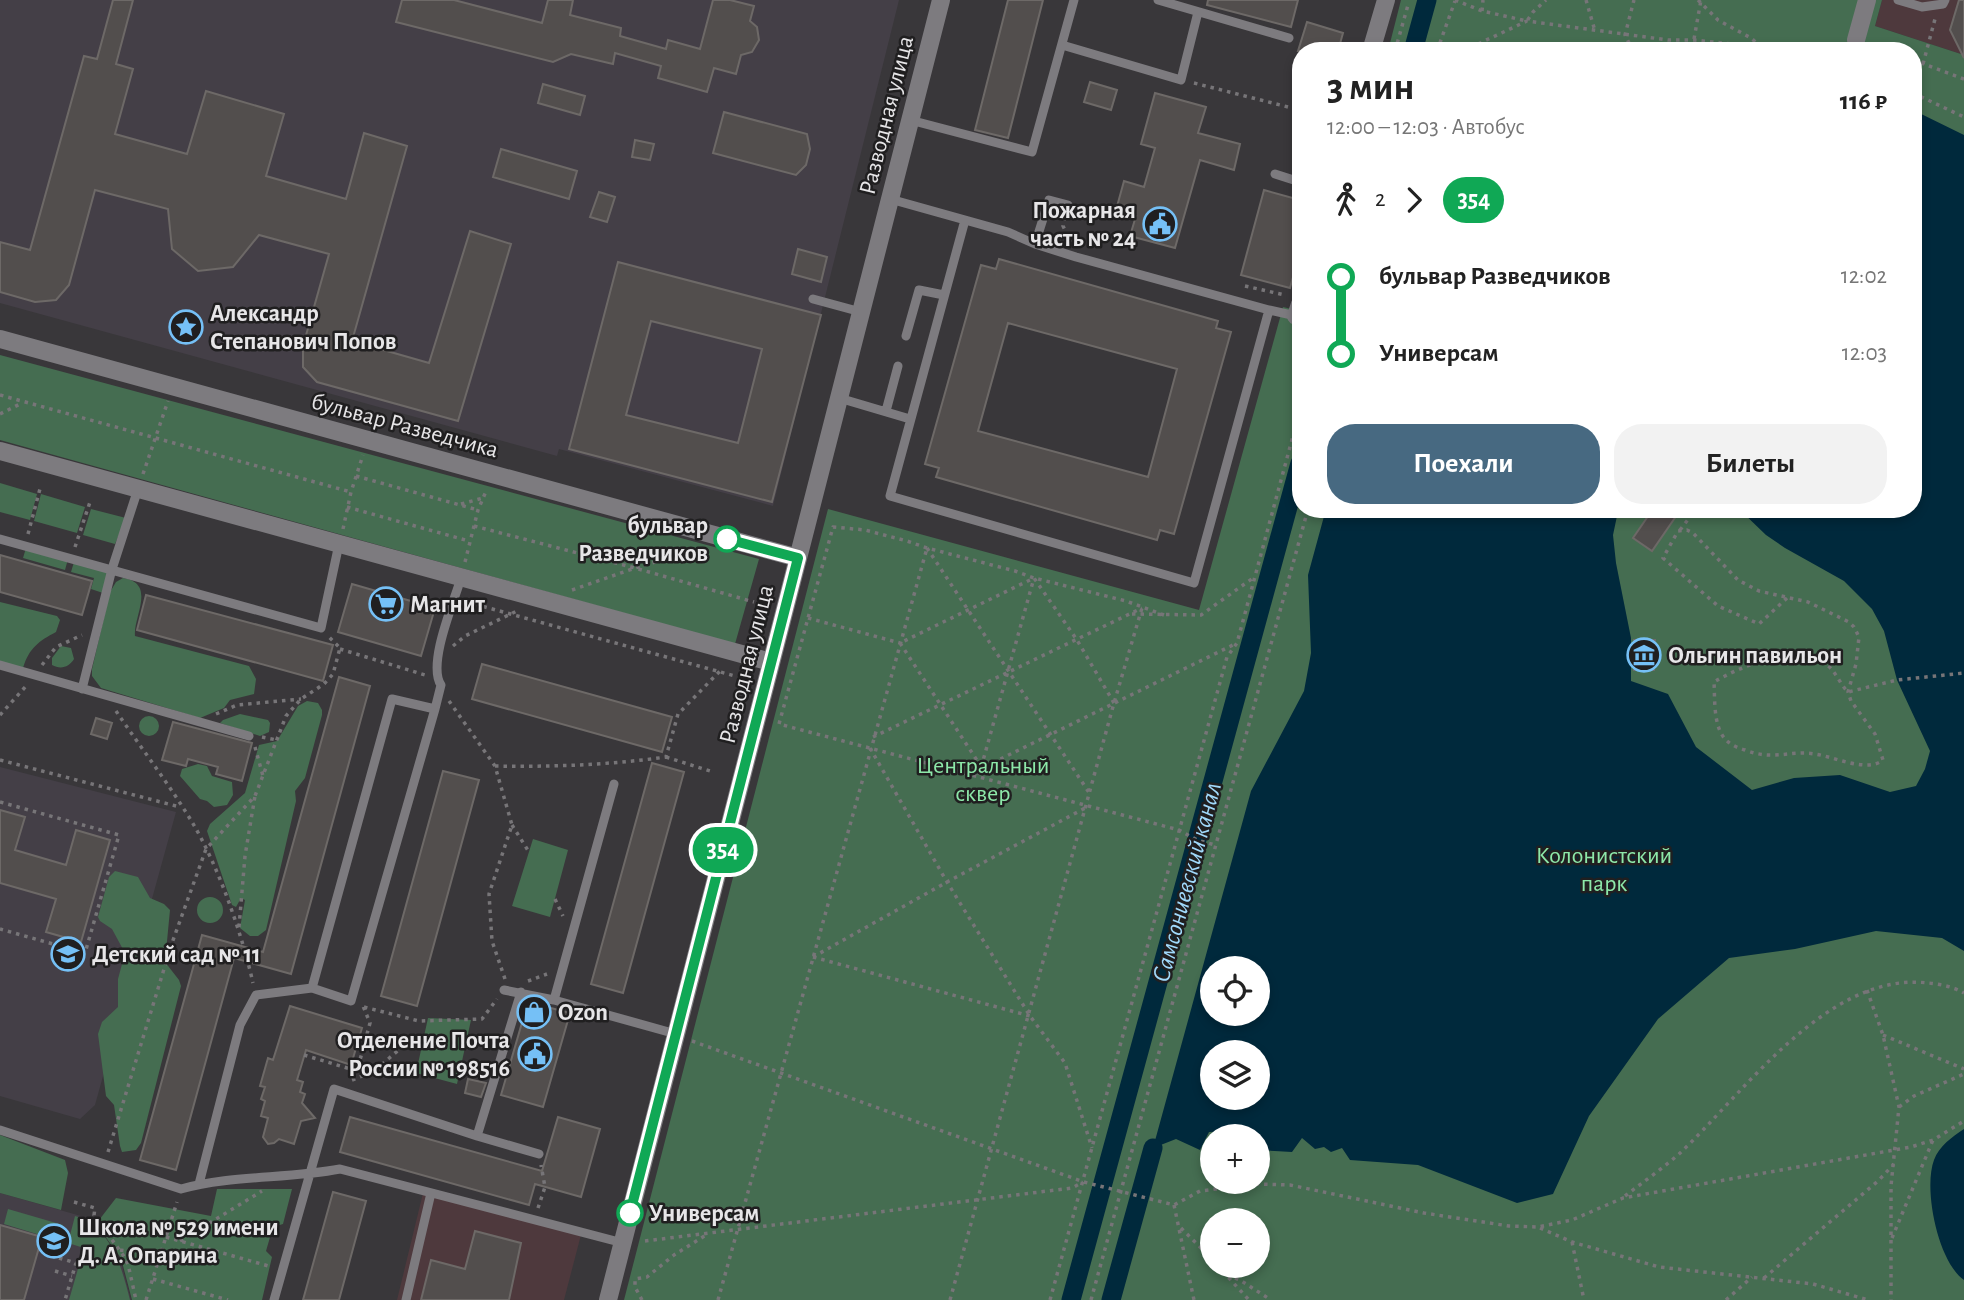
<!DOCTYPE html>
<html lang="ru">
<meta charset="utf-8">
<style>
:root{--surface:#fff;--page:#f2f2f2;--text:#222;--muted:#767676;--accent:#476981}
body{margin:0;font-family:"Alegreya Sans",sans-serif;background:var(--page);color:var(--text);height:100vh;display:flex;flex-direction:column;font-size:26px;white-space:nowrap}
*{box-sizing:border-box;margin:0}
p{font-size:23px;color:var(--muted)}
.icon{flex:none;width:38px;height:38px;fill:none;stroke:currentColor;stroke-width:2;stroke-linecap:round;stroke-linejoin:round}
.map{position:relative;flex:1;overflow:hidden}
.details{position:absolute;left:1292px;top:42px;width:630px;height:476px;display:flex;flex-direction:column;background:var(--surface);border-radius:28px;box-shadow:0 4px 10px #0003}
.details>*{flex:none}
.badge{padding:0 14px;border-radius:23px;font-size:24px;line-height:46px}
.fabs{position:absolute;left:1200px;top:956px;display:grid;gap:14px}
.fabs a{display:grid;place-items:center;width:70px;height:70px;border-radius:50%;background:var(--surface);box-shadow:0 4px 10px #0003;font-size:35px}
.map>.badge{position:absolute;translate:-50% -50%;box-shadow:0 0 0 4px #fff}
.legs{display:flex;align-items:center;gap:10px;height:77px;padding:0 35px;font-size:23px}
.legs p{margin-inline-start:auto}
.summary{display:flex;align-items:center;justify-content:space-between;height:119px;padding:0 35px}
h1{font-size:38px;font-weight:700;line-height:52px}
.primary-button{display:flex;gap:14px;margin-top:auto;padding:14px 35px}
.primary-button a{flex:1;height:80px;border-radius:28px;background:var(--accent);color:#fff;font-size:28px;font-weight:700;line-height:80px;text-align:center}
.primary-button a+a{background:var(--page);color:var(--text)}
ul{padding:0 35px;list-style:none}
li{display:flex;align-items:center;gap:24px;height:77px;font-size:26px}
li i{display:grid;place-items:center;width:10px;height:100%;margin:0 9px;background:currentColor}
li i::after{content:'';width:18px;height:18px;margin:-9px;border:5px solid;border-radius:50%;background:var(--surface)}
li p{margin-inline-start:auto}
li:first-child i{background:linear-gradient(#0000 50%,currentColor 0)}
li:last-child i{background:linear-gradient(currentColor 50%,#0000 0)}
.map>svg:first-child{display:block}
</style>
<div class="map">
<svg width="1964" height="1300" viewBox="0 0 1964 1300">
<rect width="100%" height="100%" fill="#39373a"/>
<path fill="#4e393d" d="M1882,0h82v55l-89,-29z
M424,1189l158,42 -18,69h-167z"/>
<path fill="#443f47" d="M0,0h899l-126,506 -214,-57 -2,7 -557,-153z
M0,767l176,45 -81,293 -15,14 -80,-23z
M0,1193l88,25 32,40 11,42h-131z"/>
<path fill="#456d51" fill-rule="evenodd" d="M1401,0h481l-7,26 89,29v1245h-1340l204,-791 371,101 84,-303 17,4v198h613v-458h-525zM1213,968h45v45h-45zM1213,1052h45v45h-45zM1213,1136h45v45h-45zM1213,1220h45v45h-45z
M0,355l759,204 -24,85 -735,-204z
M0,483l37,11 -7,26 -30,-8z
M41,494l44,13 -8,26 -43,-12z
M91,509l35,9 -11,26 -32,-9z
M26,548l42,11 -3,11 -42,-12z
M74,562l35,9 -6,22 -12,-4 3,-11 -23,-6z
M123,578c34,5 10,39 12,58l114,30 7,13 -2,15 -24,6 -6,8 -24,10 -99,-30 -9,-12v-7l18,-77 6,-10z
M0,602l57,14 3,4 -4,12c-17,9 -27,16 -33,36l-23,-5z
M61,646l10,2 3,11c-5,8 -13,11 -22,6v-7z
M307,701l11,2 4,7v5l-17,63 -10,13 1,10 -30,129 -8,6h-8l-10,-8 5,-28 -4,-2 -5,9 -4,-2 -25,-74 3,-7 35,-31 14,-48 18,-4 21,-35z
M240,714l28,6 2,3 -1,9 -9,4 -40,-13 3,-3z
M139 726a10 10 0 1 1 20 0a10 10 0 1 1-20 0Z
M198,764l9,2 5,10 20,6 1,13 -6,10 -13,2 -7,-6 -7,-2 -20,-23 2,-7z
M533,839l35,11 -18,67 -38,-11z
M115,871l23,6 12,21 14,6 6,6 -5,52 14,18 2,6 -40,157 -5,7 -14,2 -2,-6 -6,-41 -8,-9 -8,-62 4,-12 16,-15v-28l7,-26 -13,-24 -12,-8 -2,-4 11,-40z
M197 910a13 13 0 1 1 26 0a13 13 0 1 1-26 0Z
M428,1018l43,2 -14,64 -41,-11z
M0,1135l65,25 3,13 -7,37 -61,-17z
M217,1189h75l-9,35 -10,3 -7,24 6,6 -10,43h-130l-11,-42 -25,-34 20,-26 95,18z
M8,1209l55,16 -7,21 -7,-2 1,-6 -46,-14z
M75,1216c36,10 47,52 55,84h-61l15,-52 -16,-5z"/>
<path fill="#00293c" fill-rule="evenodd" d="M1913,110l51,25v816l-22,-13 -66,-7 -81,18 -66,9 -71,61 -69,97 -36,78 -36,9 -99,-38 -68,-5 -8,-12 -11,4 -7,-5 -9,2 -13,-11 -10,14 -34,-2v-14h-19l-1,-5 -29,1 -9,18 -24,-11 -23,9 98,-357 53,-100 7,-38 -3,-78 18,-66h295l-4,7 -4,19 3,28 15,75v43l37,13 28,53 56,43 42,-12 46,-3 50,17 26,-6 9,-17 5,-18 -33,-71 -13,-49 -12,-22 -28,-28 -59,-33 -19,-13 -27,-26h174zM1213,968h45v45h-45zM1213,1052h45v45h-45z
M1964,1129v151c-26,-18 -41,-91 -30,-120 5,-14 18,-23 30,-31z"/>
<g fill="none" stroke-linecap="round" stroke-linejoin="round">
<path stroke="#00293c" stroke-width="19" d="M1413,51l14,-51
M1071,1300l229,-837
M1111,1300l42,-152"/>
</g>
<path fill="#524e4d" stroke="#6d6967" stroke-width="2" fill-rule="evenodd" d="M113,0h20l-17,64 17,5 -18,65 72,20 19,-63 78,23 -18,62 80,23 18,-66 43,13 -55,195 77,22 41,-132 41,13 -53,177 -141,-39 -14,-15v-21l26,-92 -70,-19 -26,32 -35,4 -26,-22 -4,-40 -73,-19 -26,95 -13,15 -21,2 -35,-10v-50l30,8 54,-194 13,3z
M402,0h52l88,23 6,-23h25l-3,15 51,13 -1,8 46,13 2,-9 32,9 13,-49h17l24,6 -4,15 7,6 2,13 -7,12 -11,3 -5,19 -22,-6 -7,24 -49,-14 3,-12 -46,-13 -2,11 -42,-10 -18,8 -157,-40z
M1008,0h35l-35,138 -33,-8z
M1208,0h90l-7,27 -84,-22z
M1959,0h5v58l-14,-28z
M1307,22l36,11 -5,18h-40z
M1090,82l27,8 -6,20 -27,-8z
M543,84l42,12 -5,19 -42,-12z
M1155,93l51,14 -8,26 42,11 -6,26 -34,-10 -25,88 -45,-12 6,-20 -20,-6 8,-29 20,6 11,-39 -14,-4z
M724,112l83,22 3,15 -4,16 -10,10 -83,-22z
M635,140l19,4 -4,16 -18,-3z
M501,149l76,22 -8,28 -76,-22z
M1264,190l36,10v52l-10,36 -49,-13z
M599,192l16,5 -8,25 -17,-5z
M798,249l29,8 -6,25 -29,-8z
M999,259l219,62 -2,7 15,4 -57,202 -14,-4 -3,10 -221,-63 3,-9 -14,-4 56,-199 15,4zM1008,323l169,46 -29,108 -170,-46z
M618,262l203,53 -49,187 -203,-53zM651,321l111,28 -24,94 -112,-28z
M1653,509h28l-29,42 -19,-13z
M0,555l92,26 -10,34 -82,-23z
M352,584l83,24 -14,48 -83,-24z
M146,595l187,50 -10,36 -186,-51z
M1634,640h21l-1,30h-20z
M482,664l190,53 -10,35 -190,-53z
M339,677l31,9 -79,288 -57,-16 -58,212 -36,-10 62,-225 61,17z
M96,718l16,5 -5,16 -16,-5z
M173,722l79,21 -10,38 -26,-7 2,-7 -30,-8 -2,7 -24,-6z
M652,763l32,9 -61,221 -32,-9z
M443,771l36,9 -62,226 -36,-10z
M0,810l25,7 -10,33 51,15 10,-35 34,10 -29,102 -35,-10 10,-33 -56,-16z
M528,1002l42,11 -27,94 -42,-12z
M290,1006l72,22 -11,37 -45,-15 -9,30 6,2 -3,10 5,2 -3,9 13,15 -14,3 -7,23 -15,-5 -5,4 -6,1 -5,-7 5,-19 -7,-2 4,-15 -4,-2 4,-12 -5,-1 8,-28 5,2z
M468,1079l18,4 -5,14 -16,-4z
M350,1117l192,54 16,-54 42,12 -19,68 -46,-13 -6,21 -189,-53z
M333,1192l33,9 -27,99h-36z
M0,1225l42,12 -18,63h-24z
M475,1231l46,12 -12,57h-88l10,-40 34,9z"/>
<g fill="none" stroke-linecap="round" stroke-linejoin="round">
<path stroke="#777578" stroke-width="3.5" stroke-dasharray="3.5 5" stroke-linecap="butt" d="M1455,0l27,11 45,10 6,-9 13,-12
M1586,0l9,31
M1698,0l20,20 33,18 8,7
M1482,11l1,-11
M1694,39l7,-39
M1395,51l13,-46
M1437,51l18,-50
M1463,51l64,-30 141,19h26l104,11
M1633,51l-8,-16 9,-35
M1716,51v-9
M1875,51l1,-5 13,5
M1913,60l51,19
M1923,64l12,-45
M1194,83l106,27
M1913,93l51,24
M1065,217l-2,9 8,16
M1245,286l40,9
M0,395l351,97
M0,414l22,-11
M143,474l25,-73
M356,476l122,34
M461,504l22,-6
M347,507l122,34
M474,526l161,42 119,34
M343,529l8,-37 12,-37
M1680,530l16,-21
M28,534l13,-49
M75,547l16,-48
M927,548l163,246
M465,562l13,-52 9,-21
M572,590l63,-22 63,-19
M1787,598l-28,26 -2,-1 -39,-17 -55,-48 15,-27 9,-1 6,3 45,47 21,11 49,11 41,20 5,5 5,10 -3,27 -8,28 3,9 24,33 8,26c-16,13 -48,-3 -68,-6 -25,-4 -42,7 -70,-4 -7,-2 -14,-5 -19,-10 -13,-13 -11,-41 -12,-58 27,-16 81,-38 110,-19 11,6 15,20 24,29l49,-12 67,-7
M467,602l268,74
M1132,614l69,1 52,-37
M1164,615l-38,-14 -92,-23 -19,-7 -88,-23 -20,-7 -42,-11 -32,-3 -54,197 400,106 18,10 18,5
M808,618l92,25
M453,646l12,-10 54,-26
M340,649l85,26
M42,665l14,-18 26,-12
M449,701l46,65 17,59 -23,69 3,47 13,38
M1114,703l-37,-63 -43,-62 -134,65 82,125c84,-41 169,-83 253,-124
M116,711c25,37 53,73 76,111 26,43 50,112 61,161
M216,714l21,-9 64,-6
M0,715l27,-30
M262,737l15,3
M873,737l269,-129
M255,747l8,29
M870,748l77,134 83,134 35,47 27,85
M666,757l44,14
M0,760l180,47
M495,766c57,1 114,-1 171,-9l12,-43 42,-43
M979,775l55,-197
M0,802l119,33 -34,118 -85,-24
M512,825l17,27
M555,899l8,17
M239,927l6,-71 10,-60
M813,957l134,-75 140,-75
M813,957l217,59
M528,981l19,-7
M1867,990l16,45 16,72 -8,79v114
M364,1007l55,14 63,-2 15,-20
M1883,1035l81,34
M692,1041l392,141 90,23 26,-14 57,-7 33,1 134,28 85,13 29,1 34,-7 51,-22 288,-51 22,-7 31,-19
M304,1055l53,16 13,-48 -7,-17
M352,1080l21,-8 28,-24 23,-12
M1899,1107l15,-11 50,-22
M108,1152l64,-209 34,-94 49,-53 31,-80 15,-17 23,-15 9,-10 7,-26 -12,-12
M1625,1196c18,-14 37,-27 54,-42 66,-62 149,-183 249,-171 12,1 26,4 36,10
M74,1202l21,6 -1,7 29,40 5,9 8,36
M1174,1205l20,95
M538,1208l7,-21 -4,-22
M1181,1228l32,32
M1540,1228l32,14 87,25 154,17 55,16
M166,1237l106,30
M1892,1238l41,-98
M180,1241l82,-50
M645,1241l427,-53 11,-6
M1572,1242l12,58
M120,1250l40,5
M59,1258l17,5 -11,37
M1217,1265l32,35
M55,1271l17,5
M1227,1275l13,5 31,20
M1764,1278l114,-97 16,-17
M153,1279l75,21
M146,1300l31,-98
M642,1300l-7,-13v-8l12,-2 27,-22 32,-20
M718,1300l209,-752
M950,1300l164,-597 28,-95
M1050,1300l177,-643 10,-14 63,-233
M1091,1300l217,-791
M1726,1300l26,-23"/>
<path stroke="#7d7b7f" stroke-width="9" d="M1158,0l131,38
M1898,0l24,7 21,-3 2,-4
M1062,45l119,35 17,-68
M910,120l122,32 42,-152
M1275,174l25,8
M890,199l118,33 27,12 41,13 193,53 -75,273 -304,-87 75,-276
M1035,244l14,-44 19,5
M813,299l48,13
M1269,310l27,6
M906,336l13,-46 25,5
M839,398l71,21
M886,411l12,-45
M0,539l321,89 18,-84
M0,665l249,71
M82,689l30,-120 26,-80
M435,709l-43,-10 -80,289 39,13 84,-292 6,-24c-14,-21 13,-83 20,-107
M504,990l50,10 122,34
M554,1000l60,-216
M0,1130l181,59c49,-14 107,-10 159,-20l283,74
M477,1136l62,18
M199,1184l41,-159 16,-30 56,-7
M274,1300l60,-211 143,47 44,-144
M406,1300l25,-107"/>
<path stroke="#7d7b7f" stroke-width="18" d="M1856,40l11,-40
M1371,51l15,-51
M1296,316l4,-12
M0,339l798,219
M0,451l771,211
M608,1300l333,-1300"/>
</g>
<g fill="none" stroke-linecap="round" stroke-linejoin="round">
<defs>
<path id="line-1" d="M630,1213l168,-655 -71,-19"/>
</defs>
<use href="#line-1" stroke="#fff" stroke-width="16"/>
<use href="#line-1" stroke="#10a855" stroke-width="10"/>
</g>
<defs>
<symbol id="civic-ring" viewBox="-11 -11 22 22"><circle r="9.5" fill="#201f20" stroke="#75c0f6" stroke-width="1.5"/><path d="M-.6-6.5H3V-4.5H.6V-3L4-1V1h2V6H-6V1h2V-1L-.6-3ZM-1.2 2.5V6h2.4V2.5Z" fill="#75c0f6"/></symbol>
<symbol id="sight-ring" viewBox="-11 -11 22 22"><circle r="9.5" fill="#201f20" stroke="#75c0f6" stroke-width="1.5"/><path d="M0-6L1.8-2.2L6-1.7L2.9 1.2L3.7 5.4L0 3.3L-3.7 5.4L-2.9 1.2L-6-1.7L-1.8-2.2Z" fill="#75c0f6"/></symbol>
<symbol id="supermarket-ring" viewBox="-11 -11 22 22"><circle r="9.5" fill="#201f20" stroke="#75c0f6" stroke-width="1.5"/><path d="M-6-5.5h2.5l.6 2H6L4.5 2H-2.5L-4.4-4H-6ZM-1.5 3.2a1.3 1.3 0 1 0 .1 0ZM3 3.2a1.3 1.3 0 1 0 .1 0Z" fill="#75c0f6"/></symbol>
<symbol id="museum-ring" viewBox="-11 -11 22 22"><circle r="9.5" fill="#201f20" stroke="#75c0f6" stroke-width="1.5"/><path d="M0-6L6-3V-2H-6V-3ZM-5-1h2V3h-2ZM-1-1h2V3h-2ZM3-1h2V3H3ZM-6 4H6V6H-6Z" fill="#75c0f6"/></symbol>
<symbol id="school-ring" viewBox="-11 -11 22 22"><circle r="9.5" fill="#201f20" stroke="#75c0f6" stroke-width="1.5"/><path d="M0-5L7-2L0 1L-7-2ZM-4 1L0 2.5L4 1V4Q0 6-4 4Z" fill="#75c0f6"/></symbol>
<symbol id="shop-ring" viewBox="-11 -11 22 22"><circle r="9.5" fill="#201f20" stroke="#75c0f6" stroke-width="1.5"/><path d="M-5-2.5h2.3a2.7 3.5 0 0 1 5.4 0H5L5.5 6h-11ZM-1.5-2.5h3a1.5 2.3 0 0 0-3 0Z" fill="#75c0f6"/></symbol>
</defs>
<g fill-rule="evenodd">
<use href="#civic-ring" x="1141" y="205" width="38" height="38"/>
<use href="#sight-ring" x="167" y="308" width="38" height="38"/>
<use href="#supermarket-ring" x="367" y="585" width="38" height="38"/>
<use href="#museum-ring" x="1625" y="636" width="38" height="38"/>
<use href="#school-ring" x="49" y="935" width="38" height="38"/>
<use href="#shop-ring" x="515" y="993" width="38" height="38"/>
<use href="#civic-ring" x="516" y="1035" width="38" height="38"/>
<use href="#school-ring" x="35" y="1222" width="38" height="38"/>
</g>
<g fill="#fff" stroke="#10a855" stroke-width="3.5">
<circle cx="727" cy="539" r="12"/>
<circle cx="630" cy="1213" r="12"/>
</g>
<g text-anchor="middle" stroke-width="5" stroke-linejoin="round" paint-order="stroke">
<g font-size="24" fill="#e7e6e8" stroke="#201f20">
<text transform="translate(886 115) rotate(-76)" y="8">Разводная улица</text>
<text transform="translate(405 425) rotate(15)" y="8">бульвар Разведчика</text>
<text transform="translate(746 664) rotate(-76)" y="8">Разводная улица</text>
</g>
<g font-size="24" font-weight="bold" fill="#e7e6e8" stroke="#201f20" text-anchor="start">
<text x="1136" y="218" text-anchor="end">Пожарная<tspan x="1136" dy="28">часть № 24</tspan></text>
<text x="210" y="321">Александр<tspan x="210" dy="28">Степанович Попов</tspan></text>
<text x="410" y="612">Магнит</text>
<text x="1668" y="663">Ольгин павильон</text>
<text x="92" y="962">Детский сад № 11</text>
<text x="558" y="1020">Ozon</text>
<text x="510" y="1048" text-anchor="end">Отделение Почта<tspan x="510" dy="28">России № 198516</tspan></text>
<text x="78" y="1235">Школа № 529 имени<tspan x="78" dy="28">Д. А. Опарина</tspan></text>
</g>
<g font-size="24" font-weight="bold" fill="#e7e6e8" stroke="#201f20" text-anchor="end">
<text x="708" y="533">бульвар<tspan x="708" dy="28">Разведчиков</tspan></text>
<text x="649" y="1221" text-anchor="start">Универсам</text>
</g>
<g font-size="24" fill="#8de8a9" stroke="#201f20">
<text x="983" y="773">Центральный<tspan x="983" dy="28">сквер</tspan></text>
<text x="1604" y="863">Колонистский<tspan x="1604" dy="28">парк</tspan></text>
</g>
<g font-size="26" font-style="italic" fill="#a0d9fb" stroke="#201f20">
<text transform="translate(1186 882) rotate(-75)" y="9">Самсониевский канал</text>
</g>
</g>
</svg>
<div class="fabs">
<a><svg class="icon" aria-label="locate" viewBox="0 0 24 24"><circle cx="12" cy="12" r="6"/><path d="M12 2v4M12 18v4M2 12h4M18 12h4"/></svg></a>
<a><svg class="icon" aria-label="layers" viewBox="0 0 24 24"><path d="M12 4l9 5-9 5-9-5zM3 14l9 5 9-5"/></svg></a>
<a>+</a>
<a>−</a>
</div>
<b class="badge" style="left:723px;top:850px;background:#10a855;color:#fff">354</b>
<section class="details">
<div class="summary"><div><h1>3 мин</h1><p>12:00 – 12:03 · Автобус</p></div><b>116 ₽</b></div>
<div class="legs"><svg class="icon" aria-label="walk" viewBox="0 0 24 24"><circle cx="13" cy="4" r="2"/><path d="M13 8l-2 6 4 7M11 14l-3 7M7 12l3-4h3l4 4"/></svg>2<svg class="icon" aria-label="forward" viewBox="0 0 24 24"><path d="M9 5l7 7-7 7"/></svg><b class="badge" style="background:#10a855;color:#fff">354</b></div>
<ul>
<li><i style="color:#10a855"></i><b>бульвар Разведчиков</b><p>12:02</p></li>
<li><i style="color:#10a855"></i><b>Универсам</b><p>12:03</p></li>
</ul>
<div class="primary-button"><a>Поехали</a><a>Билеты</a></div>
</section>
</div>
